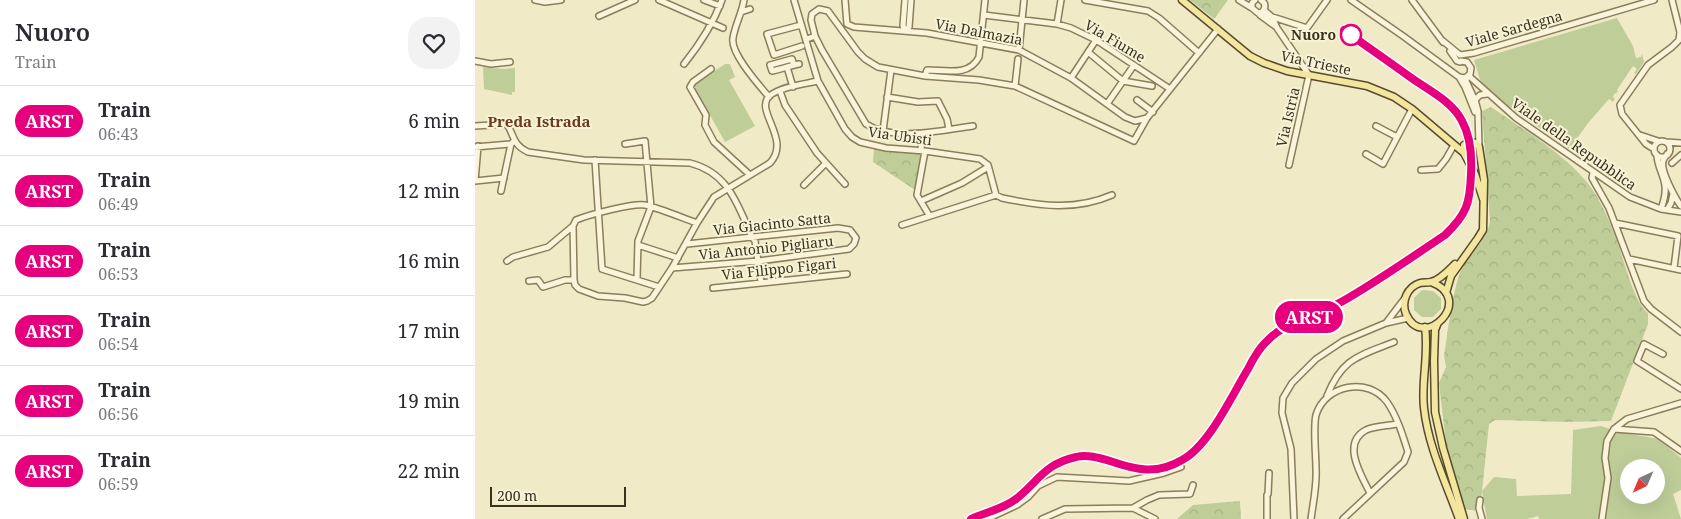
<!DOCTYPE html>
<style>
:root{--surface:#fff;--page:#f2f2f3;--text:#2b2b33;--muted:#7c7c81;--line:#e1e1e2}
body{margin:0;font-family:"Noto Serif",serif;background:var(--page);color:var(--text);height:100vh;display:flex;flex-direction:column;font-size:19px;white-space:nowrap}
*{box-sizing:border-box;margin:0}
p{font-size:16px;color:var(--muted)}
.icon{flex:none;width:28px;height:28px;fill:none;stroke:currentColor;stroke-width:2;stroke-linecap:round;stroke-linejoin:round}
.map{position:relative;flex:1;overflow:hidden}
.details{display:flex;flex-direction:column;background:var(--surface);width:475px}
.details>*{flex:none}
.badge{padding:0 10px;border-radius:16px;font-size:18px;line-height:32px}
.needle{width:32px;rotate:224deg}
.fabs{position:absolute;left:1145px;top:459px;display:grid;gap:10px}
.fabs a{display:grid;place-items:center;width:45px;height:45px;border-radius:50%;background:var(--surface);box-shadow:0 5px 20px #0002;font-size:25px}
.scale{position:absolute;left:15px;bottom:12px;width:136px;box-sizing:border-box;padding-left:5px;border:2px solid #3b311f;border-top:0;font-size:14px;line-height:18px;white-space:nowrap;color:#3b311f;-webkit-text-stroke:4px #f7f3d6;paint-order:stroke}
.map>.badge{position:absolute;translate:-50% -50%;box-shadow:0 0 0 2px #fff}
.round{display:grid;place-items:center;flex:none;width:52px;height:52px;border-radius:20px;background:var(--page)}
.head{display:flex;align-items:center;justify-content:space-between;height:85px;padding:0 15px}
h1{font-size:24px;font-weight:600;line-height:38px}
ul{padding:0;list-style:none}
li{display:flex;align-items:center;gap:15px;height:70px;padding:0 15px;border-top:1px solid var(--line)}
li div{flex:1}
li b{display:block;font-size:19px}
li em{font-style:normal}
li .badge{min-width:55px;font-weight:700;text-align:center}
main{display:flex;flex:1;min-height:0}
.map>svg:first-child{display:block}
</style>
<main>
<section class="details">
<div class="head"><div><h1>Nuoro</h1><p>Train</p></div><a class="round"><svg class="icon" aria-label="heart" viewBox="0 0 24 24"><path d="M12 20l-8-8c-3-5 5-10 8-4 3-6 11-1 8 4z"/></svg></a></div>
<ul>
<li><span class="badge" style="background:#e6007e;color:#fff">ARST</span><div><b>Train</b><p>06:43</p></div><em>6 min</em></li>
<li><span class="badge" style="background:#e6007e;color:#fff">ARST</span><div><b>Train</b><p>06:49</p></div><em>12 min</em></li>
<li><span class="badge" style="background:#e6007e;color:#fff">ARST</span><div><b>Train</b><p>06:53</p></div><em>16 min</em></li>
<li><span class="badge" style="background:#e6007e;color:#fff">ARST</span><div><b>Train</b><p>06:54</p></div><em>17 min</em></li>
<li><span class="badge" style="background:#e6007e;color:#fff">ARST</span><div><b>Train</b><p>06:56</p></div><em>19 min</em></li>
<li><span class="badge" style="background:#e6007e;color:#fff">ARST</span><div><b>Train</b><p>06:59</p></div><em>22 min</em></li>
</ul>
</section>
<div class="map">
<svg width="1206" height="519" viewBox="0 0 1206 519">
<defs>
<pattern id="park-crowns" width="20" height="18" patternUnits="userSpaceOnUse" patternTransform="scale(1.25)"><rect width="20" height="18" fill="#bfce99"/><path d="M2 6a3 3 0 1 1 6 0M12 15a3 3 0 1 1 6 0" fill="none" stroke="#a5b183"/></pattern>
</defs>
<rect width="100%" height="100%" fill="#f0eac6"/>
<path fill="#bfce99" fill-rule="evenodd" d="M1142,18l16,28 3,12 5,-1 1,-3 2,8 -8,12 -2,-1 3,-4 -4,-3 -16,24 1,2 -4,2 -1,3 2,2 -2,3 -4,-3 -20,23 -20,27 -76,-54 -13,-15 -6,-20z
M250,64h5l5,13 -6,3 26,46 -30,16 -32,-57z
M8,67l20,2 12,-1v24h-3v3l-28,-6z
M947,290l11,1 8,7v11l-8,8h-11l-8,-7v-12z
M1126,426l18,6 40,7 22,19v32l-8,4 8,25h-142l-1,-3 -11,3h-40l-5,-28 12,-14 22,2 1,17 54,-2 2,-64zM1154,468h27v27h-27z"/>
<path fill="url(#park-crowns)" d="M715,0h38l-14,19z
M1016,107c33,23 84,53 105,88 9,15 16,32 22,48 6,18 16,59 30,70v11l-37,97 -44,1 -72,-2 -6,4 -9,87 -17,-2 -6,-17 -11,-49 -7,-60 7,-16 -2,-11c4,-24 9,-73 20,-92 10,-17 23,-22 26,-43l-8,-110z
M399,149l49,4 -8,37 -42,-28z
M765,501l1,18h-64l16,-14z"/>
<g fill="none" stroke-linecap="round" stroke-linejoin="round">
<defs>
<path id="minor" d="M60,0l10,2 16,-2
M184,0l64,28
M229,0l16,6
M269,0c-2,13 -9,25 -11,38 -3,15 26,47 36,59
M319,0l24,81 27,48 7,8 8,5 26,6 39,3 55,8 8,6 8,30 6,3c39,8 73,13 110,-3
M370,0l2,24 7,3 73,6 92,17 52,28 54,39 10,4 12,-3
M430,0l-2,26 3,5
M610,0l63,11 11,7 40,35
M764,0l13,8
M780,0l-3,3v5l6,5 4,-1c4,-4 4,-9 -1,-12
M876,0l52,36 56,41 6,1 5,-4 1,-6 -4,-6 -6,-1
M937,0l31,42
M789,10l8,7 5,11 32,47 -20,90
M266,12l9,-3
M785,13l47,15 20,-28
M509,15l73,9 14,4 25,12 74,49
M785,15l15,11
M124,16l36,-16
M582,24l4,-24
M326,25l-34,9 7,21 28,-9
M431,31l3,-4 2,-27
M340,36l7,14 44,74c28,18 75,6 107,2
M332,39l8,-3 -4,-16 1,-6 7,-5 9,2 30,41 7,7 13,8 47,9 54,4 36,6 119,55 13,-23 71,-89
M968,41l17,14 14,-2 180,-53
M544,50l5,-50
M975,51l7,10 3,1
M613,52l35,29 29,5
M0,61l16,3 19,-2
M209,64c16,-20 29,-40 38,-64
M319,65l-2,-6 -22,6 2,6c9,-2 18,-5 27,-7
M312,67l6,20
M236,69l-18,13 -3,5 16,28 -1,10 9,17 36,33
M450,76l2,-6c19,0 42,7 52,-13l6,-57
M994,76l47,42 114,79 31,12 20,3
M984,77l6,10 10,25
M992,77l-1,4 9,19 3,11 1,36
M596,78l25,-38
M540,86l3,-27
M305,91l5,14 32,48 28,31
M412,97l31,5 20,-1 9,18 2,10
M662,100l16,12
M1000,100l5,-5 7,-1
M632,104l27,-39
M0,126l32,-2c8,13 5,20 21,28l56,8 106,3c39,10 47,41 62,74l3,4 6,41
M901,126l21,11
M408,131l8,-61
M1165,135l18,6
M1179 149a8 8 0 1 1 16 0a8 8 0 1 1-16 0Z
M1191,142l15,1
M150,144l20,-3 6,66 -13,34 -1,38
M0,147l36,-3 2,-2
M1179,149l-8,-5 -24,-30 -2,-9 28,-40 24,-18 7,-7 1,-8 -8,-32
M446,150l1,-17
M450,151l-8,44 12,20
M891,154l17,10 29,-55
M1192,154c-1,2 -3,4 -4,7 -3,9 12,37 18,45
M1182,155c0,11 7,20 8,31 1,8 -1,15 -4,23
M120,160l7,109 57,18
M1197,163l9,-8
M946,170l17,-1 8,-10 8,-14
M1118,173l-1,5 17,30 35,93 7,8 30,23
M0,181l3,-35
M0,181l29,-3
M329,185l22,-22
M26,191l10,-47
M446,201l41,-18 26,-16
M1192,210l4,-7 2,-9
M1140,223l63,13 -4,32
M427,225l94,-30
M98,226l1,54 1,5 4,4 19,7 27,2 18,4 4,-1 5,-3 20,-30 25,-45 17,-26 56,-34c23,-25 -20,-55 2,-69 13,-8 32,-10 46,-13
M163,245l40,13
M1154,259l52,11
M32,261l6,-4 35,-10 25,-21 3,-6c12,-5 56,-17 69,-15 17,4 35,12 52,18
M197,268l87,-7 90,-12 5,-5 2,-6 -6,-8 -12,-2 -151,16
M54,281l9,-1 5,7 22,-7h9
M238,288l134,-14
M911,323l19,-25
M1188,354l-19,-10 -7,17 44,28
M852,396c15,-38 32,-40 67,-54
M1139,429l40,3 27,19
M895,493c-9,-18 -29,-50 -4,-63 9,-4 21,-4 31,-6
M1005,500l-1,8 3,11
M658,508l14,-8 12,-5 31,-1 3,-9
M512,519l30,-14 11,-8 10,-11 19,-9 72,4 35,-8 17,-6
M567,519l23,-10 68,-1 22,11
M792,519v-24l1,-1 1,-21
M819,519l-3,-70 -9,-36 1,-15 9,-15 24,-24 27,-18 43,-18 22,-5
M836,519c2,-16 6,-33 5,-50 0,-14 -3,-42 0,-54 9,-30 52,-39 71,-13 10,14 16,34 21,50l-4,10 -61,57
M1127,519l6,-41 -3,-20 2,-17 7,-12 13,-10 54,-16"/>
<path id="major" d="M707,0l68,56 14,7 23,8 80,15 27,11 18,12 52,44
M956,282c46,17 -8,71 -25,32 -5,-12 1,-27 14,-31 3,-1 7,0 11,-1 9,-2 18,-12 24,-18
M971,293l5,-17 27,-38 5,-8 1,-50 -5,-33 -3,-4 -6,-1 -6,3v8l11,21 8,25
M962,325l-2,5 -1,31 1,51 8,36 21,71
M950,327c4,27 -4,55 -1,81 4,38 22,75 35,111"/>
</defs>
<use href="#minor" stroke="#8c7d5b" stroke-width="8"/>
<use href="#major" stroke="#594a2f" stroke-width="9"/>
<use href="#minor" stroke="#faf5da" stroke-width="5"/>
<use href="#major" stroke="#f3e69e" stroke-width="6"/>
<path stroke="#3b311f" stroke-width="1" stroke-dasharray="9 9" stroke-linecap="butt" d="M881,39l92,65 14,17 6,15
M496,519c14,-7 31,-9 44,-20 23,-17 29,-35 61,-43 11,-2 24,2 34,5 26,8 47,14 72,-1 29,-15 49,-64 65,-91 6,-10 12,-21 20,-28 20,-20 52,-26 76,-40 35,-20 69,-44 102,-66 13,-12 25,-27 26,-45"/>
</g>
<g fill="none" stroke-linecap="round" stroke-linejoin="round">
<defs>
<path id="line" d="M496,519c14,-7 31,-9 45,-20 22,-17 28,-35 60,-42 11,-3 24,1 34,4 26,9 47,14 72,-1 27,-14 50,-65 66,-91 5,-10 11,-21 19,-28 20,-21 51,-26 76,-40 35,-20 69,-44 102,-66 22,-21 25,-32 26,-61 1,-18 0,-37 -9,-53 -10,-20 -34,-31 -52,-44 -22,-16 -44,-31 -66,-47"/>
</defs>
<use href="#line" stroke="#fff" stroke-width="11"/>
<use href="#line" stroke="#e6007e" stroke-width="8"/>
</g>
<circle fill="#fff" stroke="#e6007e" stroke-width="2.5" cx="876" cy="35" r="10"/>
<g text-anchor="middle" stroke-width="4" stroke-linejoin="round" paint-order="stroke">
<g font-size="14" fill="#3b311f" stroke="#f7f3d6">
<text transform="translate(1039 29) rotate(-16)" y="5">Viale Sardegna</text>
<text transform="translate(504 32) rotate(11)" y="5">Via Dalmazia</text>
<text transform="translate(640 41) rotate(31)" y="5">Via Fiume</text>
<text transform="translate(841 63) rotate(12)" y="5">Via Trieste</text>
<text transform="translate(813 117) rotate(-77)" y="5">Via Istria</text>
<text transform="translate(425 136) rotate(8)" y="5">Via Ubisti</text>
<text transform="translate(1099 144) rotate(35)" y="5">Viale della Repubblica</text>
<text transform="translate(297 224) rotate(-6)" y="5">Via Giacinto Satta</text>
<text transform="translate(291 248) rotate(-6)" y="5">Via Antonio Pigliaru</text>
<text transform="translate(304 269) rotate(-6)" y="5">Via Filippo Figari</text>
</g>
<g font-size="14" font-weight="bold" fill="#3b311f" stroke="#f7f3d6" text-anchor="end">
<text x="861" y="40">Nuoro</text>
</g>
<g font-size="15" font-weight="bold" fill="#693a1d" stroke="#f7f3d6">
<text x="64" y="127">Preda Istrada</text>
</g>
</g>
</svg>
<div class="fabs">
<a><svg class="needle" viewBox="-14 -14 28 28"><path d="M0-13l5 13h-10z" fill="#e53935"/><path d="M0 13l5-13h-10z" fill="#7c7c81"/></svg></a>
</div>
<div class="scale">200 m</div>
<b class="badge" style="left:834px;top:317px;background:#e6007e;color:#fff">ARST</b>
</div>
</main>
